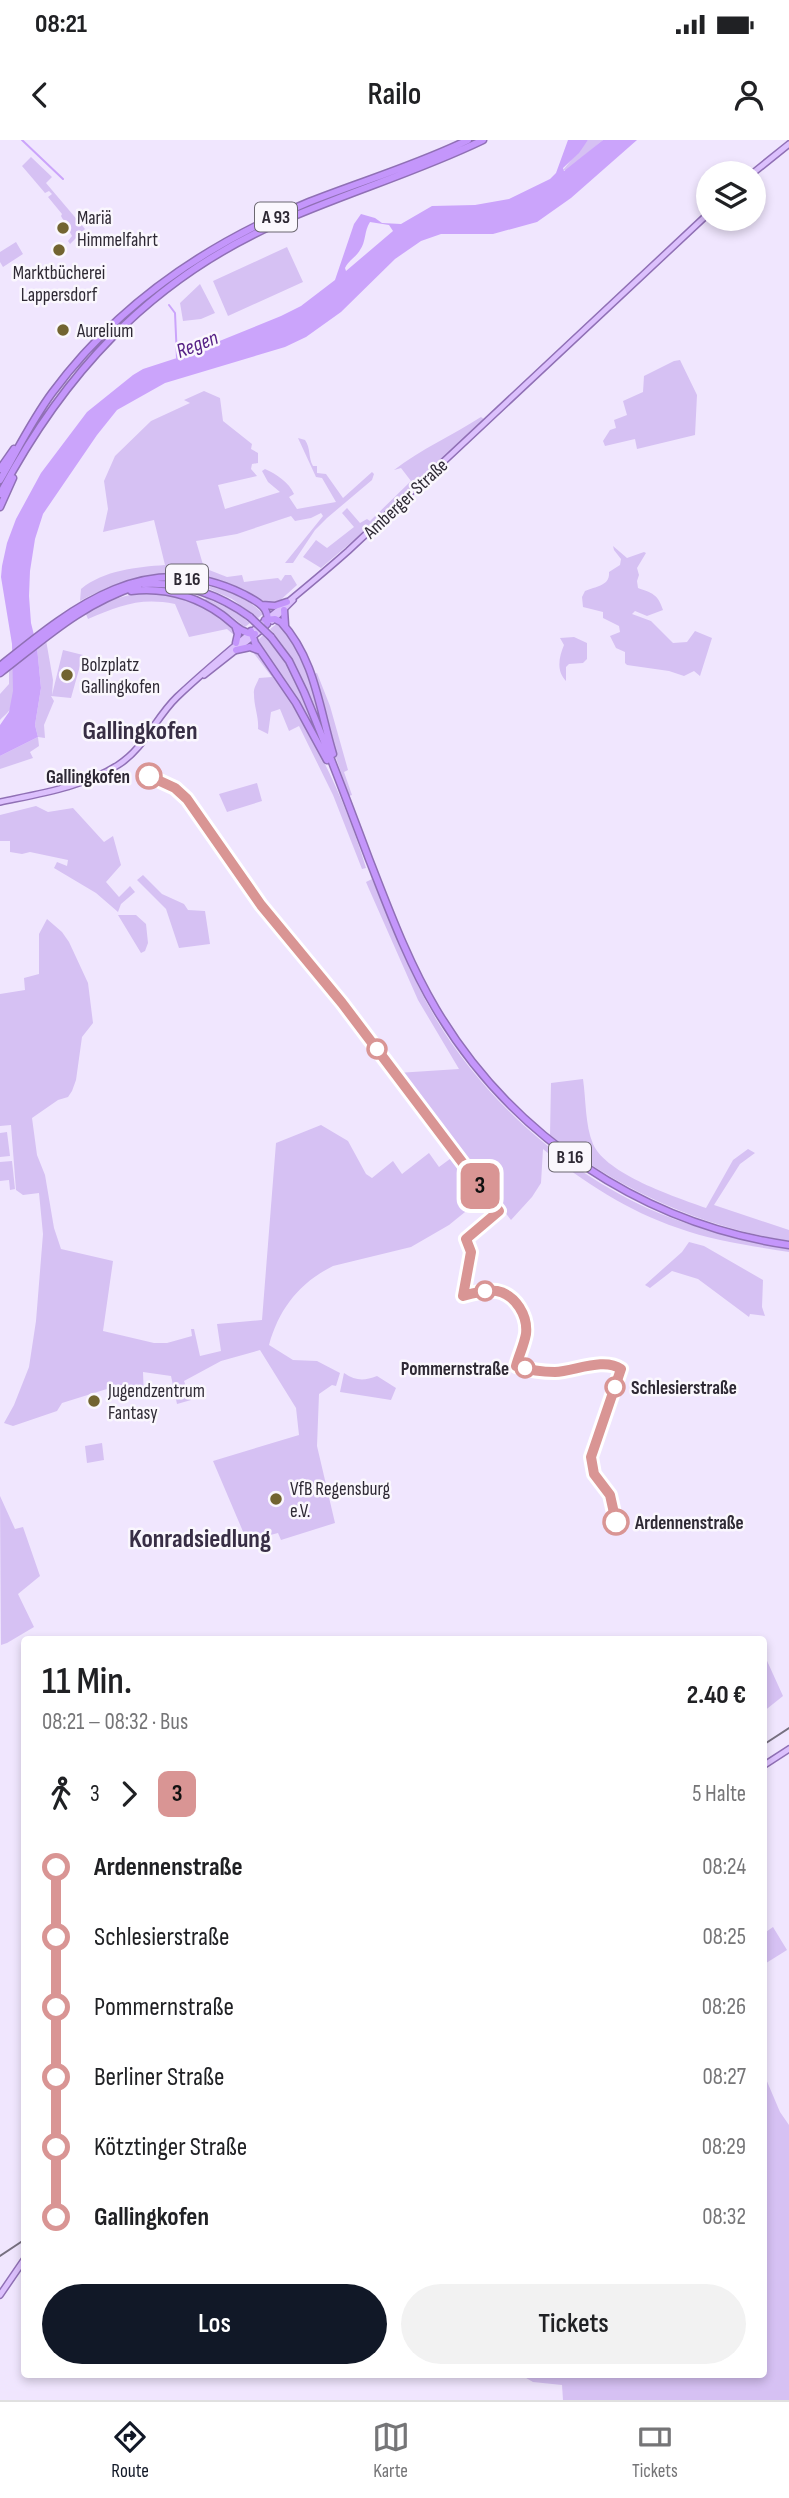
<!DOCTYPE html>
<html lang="de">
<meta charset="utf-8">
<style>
:root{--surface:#fff;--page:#f2f2f2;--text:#202124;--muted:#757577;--line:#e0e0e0;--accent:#111827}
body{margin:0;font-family:"Sofia Sans Condensed",sans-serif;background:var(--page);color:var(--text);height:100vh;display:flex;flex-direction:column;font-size:26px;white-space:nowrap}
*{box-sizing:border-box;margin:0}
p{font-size:23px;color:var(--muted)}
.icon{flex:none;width:38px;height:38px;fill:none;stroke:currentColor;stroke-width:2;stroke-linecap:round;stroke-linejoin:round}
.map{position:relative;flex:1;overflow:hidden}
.details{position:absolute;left:21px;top:1496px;width:746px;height:742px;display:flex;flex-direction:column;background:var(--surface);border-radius:7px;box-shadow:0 4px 10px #0003}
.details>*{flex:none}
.badge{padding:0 14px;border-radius:10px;font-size:24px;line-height:46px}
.tools{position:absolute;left:696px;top:21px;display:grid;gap:14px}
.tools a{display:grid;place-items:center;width:70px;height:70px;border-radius:50%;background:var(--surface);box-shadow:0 4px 10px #0003;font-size:35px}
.map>.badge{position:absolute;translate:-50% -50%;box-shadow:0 0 0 4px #fff}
.legs{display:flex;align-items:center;gap:10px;height:77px;padding:0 21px;font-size:23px}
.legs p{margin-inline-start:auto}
.head{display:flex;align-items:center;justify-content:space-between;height:119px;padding:0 21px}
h1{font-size:38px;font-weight:600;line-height:52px}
.action{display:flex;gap:14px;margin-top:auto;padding:14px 21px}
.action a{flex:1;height:80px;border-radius:42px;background:var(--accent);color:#fff;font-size:28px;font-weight:600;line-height:80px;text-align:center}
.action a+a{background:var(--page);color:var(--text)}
ul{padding:0 21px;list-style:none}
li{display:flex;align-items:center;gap:24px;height:70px;font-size:26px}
li i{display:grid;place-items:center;width:10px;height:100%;margin:0 9px;background:currentColor}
li i::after{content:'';width:18px;height:18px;margin:-9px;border:5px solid;border-radius:50%;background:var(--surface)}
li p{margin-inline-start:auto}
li:first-child i{background:linear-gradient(#0000 50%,currentColor 0)}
li:last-child i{background:linear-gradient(currentColor 50%,#0000 0)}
.status{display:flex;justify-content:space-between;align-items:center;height:49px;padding:0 35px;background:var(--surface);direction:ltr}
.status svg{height:19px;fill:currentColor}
header{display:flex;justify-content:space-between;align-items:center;height:91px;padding:0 21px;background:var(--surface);font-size:32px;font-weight:600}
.dock{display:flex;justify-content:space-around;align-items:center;height:98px;border-top:2px solid var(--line);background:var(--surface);font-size:19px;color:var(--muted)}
.dock a{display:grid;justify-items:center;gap:4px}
.dock .active{color:var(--accent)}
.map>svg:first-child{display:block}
</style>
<div class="status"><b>08:21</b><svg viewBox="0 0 49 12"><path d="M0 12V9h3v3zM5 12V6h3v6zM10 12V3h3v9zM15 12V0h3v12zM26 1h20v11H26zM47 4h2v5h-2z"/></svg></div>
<header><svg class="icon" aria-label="back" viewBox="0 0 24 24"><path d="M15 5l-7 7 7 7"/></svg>Railo<svg class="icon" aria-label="person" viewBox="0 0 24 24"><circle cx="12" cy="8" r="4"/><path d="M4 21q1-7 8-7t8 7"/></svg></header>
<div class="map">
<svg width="789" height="2260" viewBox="0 0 789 2260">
<rect width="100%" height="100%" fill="#f0e6fe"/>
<path fill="#d6c1f3" d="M588,0h15l-36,30h-4z
M31,17l21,20 -6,6 39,46 -15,15 -2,-3 4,-5 -11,-20 1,-2 -14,-17 4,-3 -3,-3 -4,2 -23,-27z
M16,102l7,12 -20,13 -3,-5v-10z
M287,107l16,35 -75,34 -15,-35z
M200,144l15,29 -14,6 -18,2 -3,-18z
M680,220l17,35 -2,40 -58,14 -2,-10 -30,7 -2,-5 7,-11 6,-2 -2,-8 13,-5 -4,-14 20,-9 1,-16 30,-15z
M204,251l16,7 3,23 29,23 -1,5 7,4v10l-6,1 -1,5 6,7 -39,9 7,24 55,-17 -12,-10 -6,-11 3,-2c11,5 24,13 29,25l-5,3 8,12 39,-7 -14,-24 -6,-1 -18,-39 7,2c6,9 3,17 8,26h4v7l9,1 17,24 29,-26 2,2 -2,6 -45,38 -12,12 -22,33h-8l38,-47 -2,-3 -10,5 -16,3 -4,-5 -54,18 -41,7 8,27 23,9 15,-2 2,7 34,-4 3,3 4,-6h6l6,10 -21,19c-19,-2 -32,-15 -50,-21 -50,-18 -100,-7 -146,18l1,-12c23,-19 56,-22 84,-24l-11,-45 -51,12 5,-23 -4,-28 11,-25 36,-35 39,-18 -6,-3z
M481,277l3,2 -110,104 -53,45 -18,-11 13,-17 11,8 27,-21 -12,-14 5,-5 13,15 7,-4 3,2 41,-40 -10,-13 -7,2c27,-21 59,-35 87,-53z
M613,406l14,12 17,-6 2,1 -9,15 2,7 -2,6 1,7c14,5 20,6 25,22l-16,6 -12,-5 -3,3 19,7 22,22 14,-1 8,-11 17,7 -12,38 -6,-5 -10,5 -15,-5 -42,-6 -2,-2v-11l-9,-4 -6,-12 10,-4 -1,-6 -16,-8v-6l-20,-5 -1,-10 3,-6c11,-5 25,-5 24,-19l11,-7 1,-6 -7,-9z
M208,446c21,5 40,12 55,28l-5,4 -26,-19 -25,-11z
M150,452c31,3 65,14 86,39l-1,5 -8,-7 -38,8 -14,-33c-36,-7 -55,2 -87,15l-2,-5c21,-14 40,-20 64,-22z
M206,458l28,13 16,12 -5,4 -14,-11 -27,-15z
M279,482l26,39 21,77c-15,-39 -28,-77 -56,-109z
M264,494c28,29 41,70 56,106l-64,-98z
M574,497l13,6v16l-4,4 -14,1 -3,3v14c-10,-10 -7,-24 -2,-36l-4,-7z
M46,500l7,40 -1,15 11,-45 20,5 -12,43 -20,-2 3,5 -10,24 1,13 -7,-1 1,9 -9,6 3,6 -33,11v-13l38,-19 -3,-12 6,-37 -4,-41z
M252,511l6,2c47,66 85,137 108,215l-4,1 -29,-74 -34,-69 -10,5 -9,-22 -9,3 -3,22 -10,-5c1,-12 -4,-22 -4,-35 -1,-6 3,-10 5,-16l13,-1z
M13,527c0,12 4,36 -5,45 -2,3 -6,5 -8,8v-26l9,-10v-14z
M317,533l13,33 18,64 -4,2 8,23 -3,1 -13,-38 -22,-84z
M257,643l5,18 -35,11 -8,-18z
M36,666l12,6 25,-4 31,34 9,-6 8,29 -15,17 13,15 11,-11 5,6 -14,12 -3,8 -22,-19 -42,-25 3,-6 10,4 1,-6 -38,-8 -8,2 -12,-2v-11h-10v-26z
M143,735l19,19 22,10 4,6 17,1 5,33 -31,4 -13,-39 -29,-29z
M372,739c20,47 38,96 64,140 48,80 126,150 211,189 45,20 94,32 142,41v3c-37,-6 -76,-11 -111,-24 -50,-17 -95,-46 -135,-79l-2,34 -9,14 -21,23 -114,-147 62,-4 -41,-69 -49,-111 -3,-7z
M118,775h18l10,9 2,19 -3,8 -4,2z
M47,779l15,13 7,10 19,41 5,40 -11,14 -6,43 -4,11 -4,6 -10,3 -26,18 5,37 8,20 9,53 7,21 52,12 -10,70 51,12h13l25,-7 -1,-7h3l6,27 21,-5 -4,-27 45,-4 14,-177 45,-18 27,16 18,33 6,4 21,-17 9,13 27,-21 10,14 15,-11 37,52 -2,2 -8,-11 -32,26 -38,22 -78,19c-34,17 -54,43 -64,79l24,15 24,1 23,12 -4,13 -4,-1 -13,9 -2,52 18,77 -54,17 -3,-7 -31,8 -34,-80 86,-26 -3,-27 -36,-58 -39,11 -37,20 7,19 -14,4 -6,-28 -28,-4 1,26 -20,-3 -14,-7 -48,15 -5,8 -44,15 -9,-3 10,-18 15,-38 7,-46 7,-87 -4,-41 -16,2 -7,-5 -5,-65 -11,1v-132l25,-4 -1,-12 15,-4v-40z
M583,939c3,20 2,46 10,65 13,30 82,53 113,64l27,-48 15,-11 7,4 -15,11 -26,41 75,25v11c-88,-14 -170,-51 -239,-106l1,-52z
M7,992l3,24 -10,1v-24z
M12,1021l3,28 -5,1 -1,-10 -9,1v-19z
M689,1102l15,4 59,34 -1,27 3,9 -15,-2 -1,3 -51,-38 -26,-8 -22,17 -5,-3 37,-33z
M344,1233c12,8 20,8 33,3l19,12 -5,12 -51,-8z
M102,1303l2,17 -17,3 -2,-17z
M0,1356l15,33 8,-2 17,49 -22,18 16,33 -27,16 -6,2z
M763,1512l20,44 -20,16z
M773,1787l14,23 -24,15v-31z
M763,1932l17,40 9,13v275h-226l-1,-15 -29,-3 -12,-7h242v-255l3,-2 -3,-6z"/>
<path fill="#cba4fb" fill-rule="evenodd" d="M568,0h20l-9,13 -16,15 1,3 39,-31h34l-66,58 -34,24 -44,12h-52l-20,7 -26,18 -54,53 -35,25 -21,10 -120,36 -48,27 -20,25 -54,79 -8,25 -5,32 -1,25 2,27 6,24 4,41 -6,37 3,12 -38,19v-31l9,-13 4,-21 -1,-47 -11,-67 1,-11 5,-23 9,-24 25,-46 46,-61 46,-37 10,-6 37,-12 101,-41 20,-10 34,-26 19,-56 7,-10 14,4 7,5 19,1 31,-18 43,-1 34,-6 41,-20 6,-6zM370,82l19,3 4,6 -47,40 -1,-3c4,-8 11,-11 15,-18 6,-8 4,-19 10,-28z"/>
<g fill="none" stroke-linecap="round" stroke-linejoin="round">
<path stroke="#cba4fb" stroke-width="2" d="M22,0l41,39
M169,165l6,8 2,45"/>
<defs>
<path id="major" d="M753,33l36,-29
M272,481l21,-21
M204,535l61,-48
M0,662c38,-8 84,-15 118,-37 27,-17 37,-47 59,-68 55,-52 115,-96 171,-146l361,-338
M763,1626l26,-17
M0,2155l24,-35"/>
<path id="highway" d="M0,329l14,-20
M0,340c17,-29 32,-60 52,-87 65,-88 156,-150 257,-191 53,-21 108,-37 159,-62
M0,354c63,-119 147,-211 271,-268 70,-32 144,-53 212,-86
M0,367l13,-29
M144,444c39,-2 74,10 106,33
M131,451c34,-4 64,5 91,24 11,8 19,19 33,19
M262,465l13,1 12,-4
M284,470l1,15
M265,480l10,-1 6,3c34,37 38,86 52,132
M251,491l4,12 41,60 31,57
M271,497l18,24 15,31c23,55 44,111 65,167 20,51 39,103 67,150 76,128 207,215 353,236
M236,503l2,-9 -2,-6
M236,510l14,-3 8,3
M0,526c72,-58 146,-120 243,-72 13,7 28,13 24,30
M0,533c48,-37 80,-68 139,-88"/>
</defs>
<use href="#major" stroke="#9070b5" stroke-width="8"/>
<use href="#highway" stroke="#9070b5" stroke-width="9"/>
<use href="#major" stroke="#dcc0fd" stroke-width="5"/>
<use href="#highway" stroke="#c496fb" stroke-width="6"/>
<path stroke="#777080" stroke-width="2" d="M763,1605l26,-17
M0,2116l24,-16"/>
<defs>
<path id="highway-bridge" d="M250,477l21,20"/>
</defs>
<use href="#highway-bridge" stroke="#9070b5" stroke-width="9" stroke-linecap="butt"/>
<use href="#highway-bridge" stroke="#c496fb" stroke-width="6"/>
</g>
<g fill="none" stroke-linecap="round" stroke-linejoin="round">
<defs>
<path id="line-1" d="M149,636l26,12 12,11 74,106 81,98 157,208 -33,28 5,13 -8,44c11,-3 22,-6 34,-5 19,4 31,25 29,43 -2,11 -7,21 -10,32 13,4 26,6 39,6 20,-1 49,-15 66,-3l-30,88 3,17 16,21 6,27"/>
</defs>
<use href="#line-1" stroke="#fff" stroke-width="16"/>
<use href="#line-1" stroke="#d99594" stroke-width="10"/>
</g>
<g fill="#726431" stroke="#faf7fd" stroke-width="2.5">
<circle cx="63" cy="88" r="7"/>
<circle cx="59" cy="110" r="7"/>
<circle cx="63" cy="190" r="7"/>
<circle cx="67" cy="535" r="7"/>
<circle cx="94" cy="1261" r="7"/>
<circle cx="276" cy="1359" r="7"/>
</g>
<g fill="#fff" stroke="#d99594" stroke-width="3.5">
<circle cx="149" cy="636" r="12"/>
<circle cx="377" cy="909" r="9"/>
<circle cx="485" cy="1151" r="9"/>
<circle cx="525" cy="1228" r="9"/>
<circle cx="615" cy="1247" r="9"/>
<circle cx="616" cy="1382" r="12"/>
</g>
<g text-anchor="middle" stroke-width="5" stroke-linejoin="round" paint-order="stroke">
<g fill="#faf7fd" stroke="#6b6770" stroke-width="2">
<rect x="255" y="62.5" width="42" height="29" rx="5"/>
<rect x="166" y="424.5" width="42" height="29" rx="5"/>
<rect x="549" y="1002.5" width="42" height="29" rx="5"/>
</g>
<g font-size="18" font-weight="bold" fill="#2e2934">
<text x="276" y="83">A 93</text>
<text x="187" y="445">B 16</text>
<text x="570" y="1023">B 16</text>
</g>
<g font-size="19" fill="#2e2934" stroke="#faf7fd" text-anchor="start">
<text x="77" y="84">Mariä<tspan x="77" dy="22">Himmelfahrt</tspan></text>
<text x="59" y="139" text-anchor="middle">Marktbücherei<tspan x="59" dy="22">Lappersdorf</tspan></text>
<text x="77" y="197">Aurelium</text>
<text x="81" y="531">Bolzplatz<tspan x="81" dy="22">Gallingkofen</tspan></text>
<text x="108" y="1257">Jugendzentrum<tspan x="108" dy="22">Fantasy</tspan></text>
<text x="290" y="1355">VfB Regensburg<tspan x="290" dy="22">e.V.</tspan></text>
</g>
<g font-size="19" fill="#2e2934" stroke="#faf7fd">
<text transform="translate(405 358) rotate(-43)" y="7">Amberger Straße</text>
</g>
<g font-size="19" font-weight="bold" fill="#2e2934" stroke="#faf7fd" text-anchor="end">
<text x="130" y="643">Gallingkofen</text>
<text x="509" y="1235">Pommernstraße</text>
<text x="631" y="1254" text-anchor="start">Schlesierstraße</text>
<text x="635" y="1389" text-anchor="start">Ardennenstraße</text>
</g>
<g font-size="21" font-style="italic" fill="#562185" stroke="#faf7fd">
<text transform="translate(197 204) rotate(-21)" y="7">Regen</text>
</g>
<g font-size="26" font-weight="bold" fill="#382e45" stroke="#faf7fd">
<text x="140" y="599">Gallingkofen</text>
<text x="200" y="1407">Konradsiedlung</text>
</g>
</g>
</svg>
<div class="tools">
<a><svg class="icon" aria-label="layers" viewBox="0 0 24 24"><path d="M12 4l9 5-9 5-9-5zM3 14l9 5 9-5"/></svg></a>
</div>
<b class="badge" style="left:480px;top:1046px;background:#d99594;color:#111">3</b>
<section class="details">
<div class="head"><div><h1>11 Min.</h1><p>08:21 – 08:32 · Bus</p></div><b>2.40 €</b></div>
<div class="legs"><svg class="icon" aria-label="walk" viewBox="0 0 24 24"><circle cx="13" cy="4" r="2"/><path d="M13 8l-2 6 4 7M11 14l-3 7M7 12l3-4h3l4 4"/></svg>3<svg class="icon" aria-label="forward" viewBox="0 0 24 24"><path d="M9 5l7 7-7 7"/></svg><b class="badge" style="background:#d99594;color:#111">3</b><p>5 Halte</p></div>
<ul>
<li><i style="color:#d99594"></i><b>Ardennenstraße</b><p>08:24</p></li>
<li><i style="color:#d99594"></i><span>Schlesierstraße</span><p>08:25</p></li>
<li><i style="color:#d99594"></i><span>Pommernstraße</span><p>08:26</p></li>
<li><i style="color:#d99594"></i><span>Berliner Straße</span><p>08:27</p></li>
<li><i style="color:#d99594"></i><span>Kötztinger Straße</span><p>08:29</p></li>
<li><i style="color:#d99594"></i><b>Gallingkofen</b><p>08:32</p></li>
</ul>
<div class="action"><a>Los</a><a>Tickets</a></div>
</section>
</div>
<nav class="dock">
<a class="active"><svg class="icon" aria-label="directions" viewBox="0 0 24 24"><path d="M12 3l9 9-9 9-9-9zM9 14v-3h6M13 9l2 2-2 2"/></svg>Route</a>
<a><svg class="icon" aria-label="map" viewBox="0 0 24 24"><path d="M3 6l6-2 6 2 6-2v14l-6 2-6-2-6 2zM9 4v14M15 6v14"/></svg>Karte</a>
<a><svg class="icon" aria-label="tickets" viewBox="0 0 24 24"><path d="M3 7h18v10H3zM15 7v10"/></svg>Tickets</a>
</nav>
